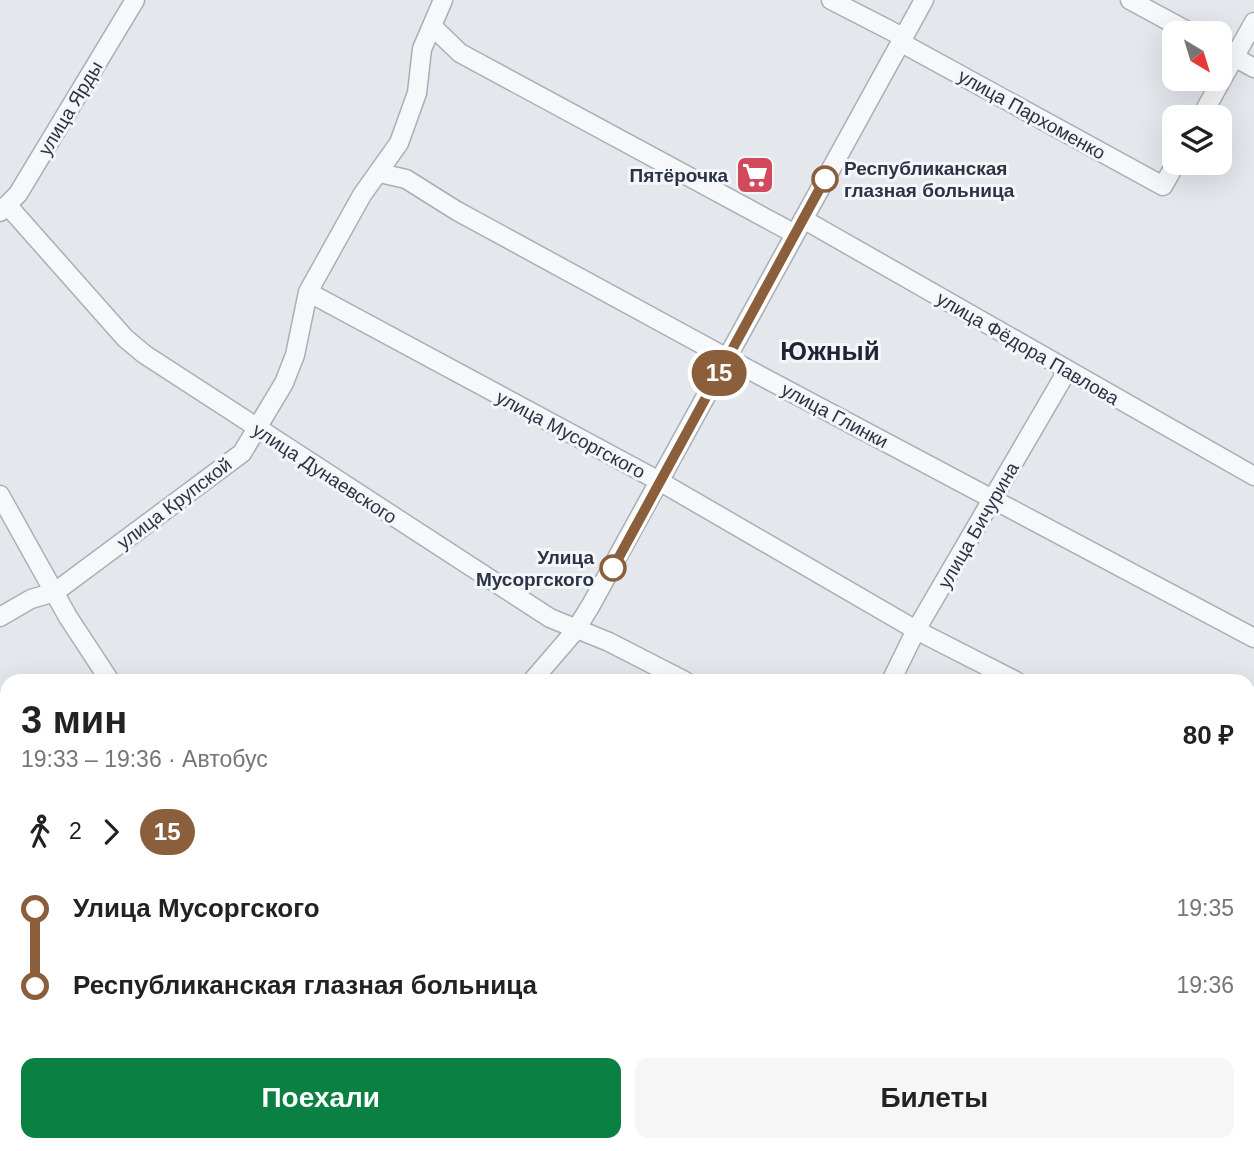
<!DOCTYPE html>
<html lang="ru">
<meta charset="utf-8">
<style>
:root{--surface:#fff;--page:#f6f6f6;--text:#222;--muted:#767676;--accent:#0b8043}
body{margin:0;font-family:Arial,sans-serif;background:var(--page);color:var(--text);height:100vh;display:flex;flex-direction:column;font-size:26px;white-space:nowrap}
*{box-sizing:border-box;margin:0}
p{font-size:23px;color:var(--muted)}
.icon{flex:none;width:38px;height:38px;fill:none;stroke:currentColor;stroke-width:2;stroke-linecap:round;stroke-linejoin:round}
.map{position:relative;flex:1;overflow:hidden}
.sheet{position:absolute;left:0px;top:674px;width:1255px;height:478px;display:flex;flex-direction:column;background:var(--surface);border-radius:21px 21px 0 0;box-shadow:0 7px 28px #0002}
.sheet>*{flex:none}
.badge{padding:0 14px;border-radius:23px;font-size:24px;line-height:46px}
.needle{width:46px;rotate:142deg}
.controls{position:absolute;left:1162px;top:21px;display:grid;gap:14px}
.controls a{display:grid;place-items:center;width:70px;height:70px;border-radius:14px;background:var(--surface);box-shadow:0 7px 28px #0002;font-size:35px}
.map>.badge{position:absolute;translate:-50% -50%;box-shadow:0 0 0 4px #fff}
.legs{display:flex;align-items:center;gap:10px;height:77px;padding:0 21px;font-size:23px}
.legs p{margin-inline-start:auto}
.headline{display:flex;align-items:center;justify-content:space-between;height:119px;padding:0 21px}
h1{font-size:38px;font-weight:800;line-height:52px}
.button{display:flex;gap:14px;margin-top:auto;padding:14px 21px}
.button a{flex:1;height:80px;border-radius:14px;background:var(--accent);color:#fff;font-size:28px;font-weight:800;line-height:80px;text-align:center}
.button a+a{background:var(--page);color:var(--text)}
ul{padding:0 21px;list-style:none}
li{display:flex;align-items:center;gap:24px;height:77px;font-size:26px}
li i{display:grid;place-items:center;width:10px;height:100%;margin:0 9px;background:currentColor}
li i::after{content:'';width:18px;height:18px;margin:-9px;border:5px solid;border-radius:50%;background:var(--surface)}
li p{margin-inline-start:auto}
li:first-child i{background:linear-gradient(#0000 50%,currentColor 0)}
li:last-child i{background:linear-gradient(currentColor 50%,#0000 0)}
.map>svg:first-child{display:block}
</style>
<div class="map">
<svg width="1254" height="1151" viewBox="0 0 1254 1151">
<rect width="100%" height="100%" fill="#e4e7ec"/>
<g fill="none" stroke-linecap="round" stroke-linejoin="round">
<defs>
<path id="minor" d="M831,0l72,37
M1130,0l61,33
M432,26l28,27 335,181
M900,42l263,144 13,-23
M1220,49l34,19
M1201,117l53,-95
M380,173l26,6 51,32 270,147 527,280
M9,207l116,131 19,16 406,264 59,24 76,39
M0,212l18,-18 117,-194
M803,219l451,257
M308,292l351,189 257,149 100,51
M0,495l68,122 42,64
M0,617l31,-18 24,-7 187,-139 42,-70 11,-28 13,-63 54,-97 37,-52 18,-50 5,-44 21,-49
M532,681l43,-50 16,-26 333,-605
M891,681l25,-51 151,-259
M1248,771l6,-12
M1248,801l6,4
M0,814l7,12
M1248,976l6,3
M0,1094l7,11
M30,1144l4,7
M202,1144l4,7
M397,1144l5,7
M608,1144l4,7
M1236,1144l12,7
M562,1151l9,-7
M844,1151l7,-7
M1036,1151l4,-7"/>
</defs>
<use href="#minor" stroke="#a9aeb7" stroke-width="21"/>
<use href="#minor" stroke="#f7f8fa" stroke-width="18"/>
</g>
<g fill="none" stroke-linecap="round" stroke-linejoin="round">
<defs>
<path id="line-1" d="M613,568l212,-389"/>
</defs>
<use href="#line-1" stroke="#fff" stroke-width="16"/>
<use href="#line-1" stroke="#8b5e3c" stroke-width="10"/>
</g>
<defs>
<symbol id="supermarket-square" viewBox="-11 -11 22 22"><rect x="-9" y="-9" width="18" height="18" rx="4" fill="#d1495b" stroke="#f4f6f9"/><path d="M-6-5.5h2.5l.6 2H6L4.5 2H-2.5L-4.4-4H-6ZM-1.5 3.2a1.3 1.3 0 1 0 .1 0ZM3 3.2a1.3 1.3 0 1 0 .1 0Z" fill="#fff"/></symbol>
</defs>
<g fill-rule="evenodd">
<use href="#supermarket-square" x="733" y="153" width="44" height="44"/>
</g>
<g fill="#fff" stroke="#8b5e3c" stroke-width="3.5">
<circle cx="825" cy="179" r="12"/>
<circle cx="613" cy="568" r="12"/>
</g>
<g text-anchor="middle" stroke-width="6" stroke-linejoin="round" paint-order="stroke">
<g font-size="19" fill="#2b3445" stroke="#f4f6f9">
<text transform="translate(70 108) rotate(-59)" y="7">улица Ярды</text>
<text transform="translate(1032 114) rotate(29)" y="7">улица Пархоменко</text>
<text transform="translate(1028 348) rotate(30)" y="7">улица Фёдора Павлова</text>
<text transform="translate(835 415) rotate(28)" y="7">улица Глинки</text>
<text transform="translate(571 434) rotate(28)" y="7">улица Мусоргского</text>
<text transform="translate(325 473) rotate(33)" y="7">улица Дунаевского</text>
<text transform="translate(174 503) rotate(-37)" y="7">улица Крупской</text>
<text transform="translate(978 525) rotate(-60)" y="7">улица Бичурина</text>
</g>
<g font-size="19" font-weight="bold" fill="#2b3445" stroke="#f4f6f9" text-anchor="start">
<text x="844" y="175">Республиканская<tspan x="844" dy="22">глазная больница</tspan></text>
<text x="594" y="564" text-anchor="end">Улица<tspan x="594" dy="22">Мусоргского</tspan></text>
</g>
<g font-size="19" font-weight="bold" fill="#2b3445" stroke="#f4f6f9" text-anchor="end">
<text x="728" y="182">Пятёрочка</text>
</g>
<g font-size="26" font-weight="bold" fill="#1d2536" stroke="#f4f6f9">
<text x="830" y="360">Южный</text>
</g>
</g>
</svg>
<div class="controls">
<a><svg class="needle" viewBox="-14 -14 28 28"><path d="M0-13l5 13h-10z" fill="#e53935"/><path d="M0 13l5-13h-10z" fill="#767676"/></svg></a>
<a><svg class="icon" aria-label="layers" viewBox="0 0 24 24"><path d="M12 4l9 5-9 5-9-5zM3 14l9 5 9-5"/></svg></a>
</div>
<b class="badge" style="left:719px;top:373px;background:#8b5e3c;color:#fff">15</b>
<section class="sheet">
<div class="headline"><div><h1>3 мин</h1><p>19:33 – 19:36 · Автобус</p></div><b>80 ₽</b></div>
<div class="legs"><svg class="icon" aria-label="walk" viewBox="0 0 24 24"><circle cx="13" cy="4" r="2"/><path d="M13 8l-2 6 4 7M11 14l-3 7M7 12l3-4h3l4 4"/></svg>2<svg class="icon" aria-label="forward" viewBox="0 0 24 24"><path d="M9 5l7 7-7 7"/></svg><b class="badge" style="background:#8b5e3c;color:#fff">15</b></div>
<ul>
<li><i style="color:#8b5e3c"></i><b>Улица Мусоргского</b><p>19:35</p></li>
<li><i style="color:#8b5e3c"></i><b>Республиканская глазная больница</b><p>19:36</p></li>
</ul>
<div class="button"><a>Поехали</a><a>Билеты</a></div>
</section>
</div>
